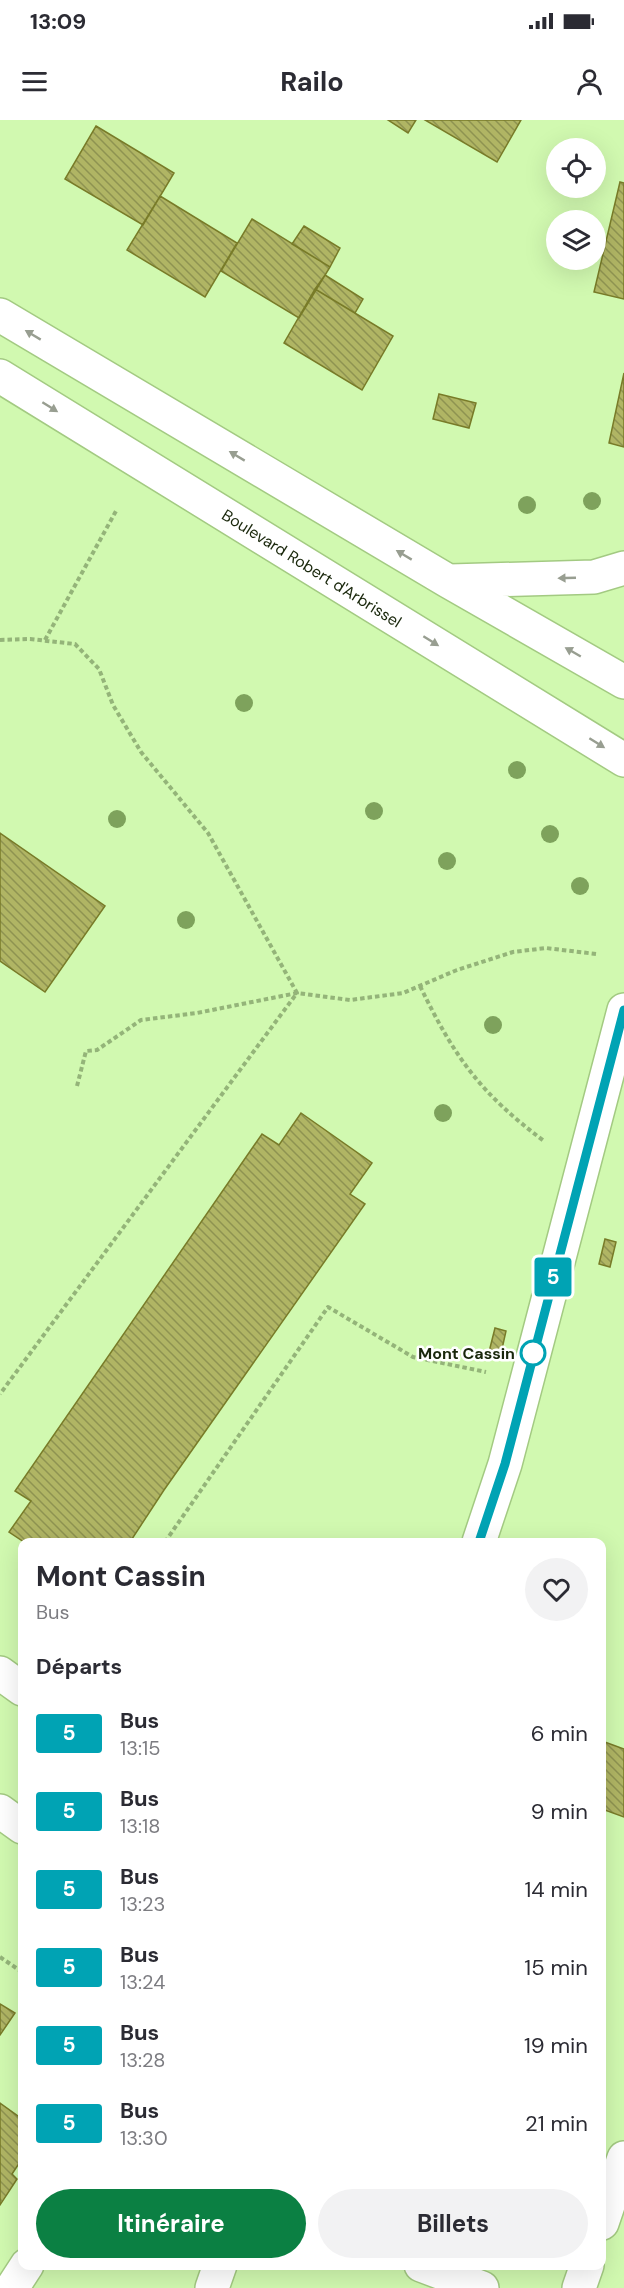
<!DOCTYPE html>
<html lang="fr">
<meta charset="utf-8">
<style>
:root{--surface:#fff;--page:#f2f2f3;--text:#2b2b33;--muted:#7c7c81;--accent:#0b8043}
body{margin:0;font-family:"DM Sans",sans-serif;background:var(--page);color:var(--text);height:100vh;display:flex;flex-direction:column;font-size:22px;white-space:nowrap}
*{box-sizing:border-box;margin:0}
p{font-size:20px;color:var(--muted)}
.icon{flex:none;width:33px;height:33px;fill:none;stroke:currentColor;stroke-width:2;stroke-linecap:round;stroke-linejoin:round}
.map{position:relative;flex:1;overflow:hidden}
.drawer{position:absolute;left:18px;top:1418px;width:588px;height:732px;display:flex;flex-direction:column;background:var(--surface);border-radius:12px;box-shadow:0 6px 24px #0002}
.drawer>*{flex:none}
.badge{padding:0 12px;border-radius:4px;font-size:21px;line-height:39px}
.fabs{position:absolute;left:546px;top:18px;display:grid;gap:12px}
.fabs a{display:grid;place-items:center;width:60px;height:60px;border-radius:50%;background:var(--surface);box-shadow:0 6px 24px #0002;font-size:30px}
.map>.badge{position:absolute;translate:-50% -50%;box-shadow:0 0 0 3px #fff}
h2{padding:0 18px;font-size:22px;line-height:54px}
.round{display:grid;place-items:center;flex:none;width:63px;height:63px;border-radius:32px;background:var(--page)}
.headline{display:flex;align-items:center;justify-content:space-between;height:102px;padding:0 18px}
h1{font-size:28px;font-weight:700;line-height:45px}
.action{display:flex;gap:12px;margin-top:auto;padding:12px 18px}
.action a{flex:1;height:69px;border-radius:36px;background:var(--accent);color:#fff;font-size:24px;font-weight:700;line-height:69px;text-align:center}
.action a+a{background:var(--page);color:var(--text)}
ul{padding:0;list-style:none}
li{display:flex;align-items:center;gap:18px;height:78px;padding:0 18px}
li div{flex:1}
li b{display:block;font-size:22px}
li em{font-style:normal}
li .badge{min-width:66px;font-weight:700;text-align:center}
.status{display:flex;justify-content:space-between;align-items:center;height:42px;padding:0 30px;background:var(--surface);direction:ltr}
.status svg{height:16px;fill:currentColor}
header{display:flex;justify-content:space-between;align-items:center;height:78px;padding:0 18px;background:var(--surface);font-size:27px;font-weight:700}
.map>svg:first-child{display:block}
</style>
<div class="status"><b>13:09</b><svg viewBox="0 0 49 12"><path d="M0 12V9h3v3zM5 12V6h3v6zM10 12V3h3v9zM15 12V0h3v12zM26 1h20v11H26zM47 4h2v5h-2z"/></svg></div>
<header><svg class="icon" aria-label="menu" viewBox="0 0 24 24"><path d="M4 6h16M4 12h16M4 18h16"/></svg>Railo<svg class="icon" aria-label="person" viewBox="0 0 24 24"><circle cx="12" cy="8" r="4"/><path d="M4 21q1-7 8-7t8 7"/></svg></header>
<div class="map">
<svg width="624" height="2168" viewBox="0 0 624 2168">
<defs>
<pattern id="building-back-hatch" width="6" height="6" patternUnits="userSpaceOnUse" patternTransform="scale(1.5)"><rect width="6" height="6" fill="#b0b564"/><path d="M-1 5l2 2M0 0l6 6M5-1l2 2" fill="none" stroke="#8e9351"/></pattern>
</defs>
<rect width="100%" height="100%" fill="#d1f9b0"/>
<path fill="url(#building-back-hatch)" stroke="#787b28" stroke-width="1.5" d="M388,0h28l-8,13z
M425,0h96l-24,42z
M96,6l78,47 -31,52 -78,-46z
M620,62l4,1v116l-30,-7z
M160,76l77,47 -32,54 -78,-47z
M252,99l78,48 -31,51 -78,-47z
M304,106l36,22 -10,19 -38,-23z
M325,155l38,24 -8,14 -40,-24z
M315,169l78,47 -31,54 -78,-47z
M624,253v74l-15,-4z
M439,274l37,9 -7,25 -36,-9z
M0,713l105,73 -60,86 -45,-31z
M301,993l71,50 -22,31 15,10 -201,286 -34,52h-106l-15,-10 22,-31 -16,-10 247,-357 17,11z
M605,1119l11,3 -6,25 -11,-3z
M495,1208l11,3 -6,27 -12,-2z
M602,1621l22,8v68l-22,-8z
M0,1884l15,9 -15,22z
M0,1983l22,16v40l-10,15 5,5 -17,26z"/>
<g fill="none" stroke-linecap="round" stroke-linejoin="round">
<defs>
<path id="minor" d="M0,195l448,266 176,101
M0,256l624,384
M450,461l144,-4 30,-9
M479,1422l26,-78 119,-454
M0,1553l22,16
M0,1691l22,16
M602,2103l22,-65
M421,2145l61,23
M12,2168l15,-23
M212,2168l8,-23
M579,2168l8,-23"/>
</defs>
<use href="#minor" stroke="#a3ca82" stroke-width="36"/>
<path stroke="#94b479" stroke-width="4" stroke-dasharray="4.5 3" stroke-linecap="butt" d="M0,520l30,-1 45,5 24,25 14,36 28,47 67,81 89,160 -297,401
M45,520l71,-129
M420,866c35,72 60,107 124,155
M77,966l9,-35 11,-1 44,-30 56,-7 100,-20 53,7 53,-7 54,-23 56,-18 33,-4 50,6
M165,1422l163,-235 85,50 73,15
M0,1837l22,15"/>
<use href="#minor" stroke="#fff" stroke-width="33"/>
</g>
<g fill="#7ea25c">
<circle cx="592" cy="381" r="9"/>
<circle cx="527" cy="385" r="9"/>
<circle cx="244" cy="583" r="9"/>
<circle cx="517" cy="650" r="9"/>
<circle cx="374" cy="691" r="9"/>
<circle cx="117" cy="699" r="9"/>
<circle cx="550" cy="714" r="9"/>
<circle cx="447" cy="741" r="9"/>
<circle cx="580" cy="766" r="9"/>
<circle cx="186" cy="800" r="9"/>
<circle cx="493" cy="905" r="9"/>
<circle cx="443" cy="993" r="9"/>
</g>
<defs><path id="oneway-solid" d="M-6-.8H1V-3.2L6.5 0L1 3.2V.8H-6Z" transform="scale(1.5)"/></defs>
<g fill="#989e91">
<use href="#oneway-solid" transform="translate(33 215) rotate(-149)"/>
<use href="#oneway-solid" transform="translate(50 287) rotate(32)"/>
<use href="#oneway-solid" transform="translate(237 336) rotate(-149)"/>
<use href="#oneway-solid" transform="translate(404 435) rotate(-149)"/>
<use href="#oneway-solid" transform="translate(567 458) rotate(178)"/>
<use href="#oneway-solid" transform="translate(431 521) rotate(32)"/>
<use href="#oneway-solid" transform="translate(573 532) rotate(-150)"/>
<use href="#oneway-solid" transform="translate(597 623) rotate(32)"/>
</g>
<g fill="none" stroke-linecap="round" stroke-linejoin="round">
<defs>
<path id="line" d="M479,1422l26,-78 119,-454"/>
</defs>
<use href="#line" stroke="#fff" stroke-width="14"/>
<use href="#line" stroke="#00a3b4" stroke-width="9"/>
</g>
<circle fill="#fff" stroke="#00a3b4" stroke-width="3" cx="533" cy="1233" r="12"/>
<g text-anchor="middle" stroke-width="5" stroke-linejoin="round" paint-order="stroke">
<g font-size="16" fill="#19270b" stroke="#fff">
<text transform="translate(312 448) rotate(32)" y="6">Boulevard Robert d'Arbrissel</text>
</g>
<g font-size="16" font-weight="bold" fill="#19270b" stroke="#fff" text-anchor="end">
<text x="515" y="1239">Mont Cassin</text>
</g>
</g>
</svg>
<div class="fabs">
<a><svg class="icon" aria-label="locate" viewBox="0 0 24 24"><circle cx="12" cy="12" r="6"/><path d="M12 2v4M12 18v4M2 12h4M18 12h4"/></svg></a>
<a><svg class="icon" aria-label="layers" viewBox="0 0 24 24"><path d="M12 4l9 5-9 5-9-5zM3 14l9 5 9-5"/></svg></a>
</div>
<b class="badge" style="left:553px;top:1157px;background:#00a3b4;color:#fff">5</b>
<section class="drawer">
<div class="headline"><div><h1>Mont Cassin</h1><p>Bus</p></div><a class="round"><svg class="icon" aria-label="heart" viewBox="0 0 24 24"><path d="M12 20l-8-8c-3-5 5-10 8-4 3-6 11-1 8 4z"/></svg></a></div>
<h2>Départs</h2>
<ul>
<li><span class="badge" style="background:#00a3b4;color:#fff">5</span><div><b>Bus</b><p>13:15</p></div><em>6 min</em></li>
<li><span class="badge" style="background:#00a3b4;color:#fff">5</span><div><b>Bus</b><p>13:18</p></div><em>9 min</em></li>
<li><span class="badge" style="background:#00a3b4;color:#fff">5</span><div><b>Bus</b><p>13:23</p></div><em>14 min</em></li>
<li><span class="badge" style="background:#00a3b4;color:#fff">5</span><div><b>Bus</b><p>13:24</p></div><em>15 min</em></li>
<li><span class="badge" style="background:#00a3b4;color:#fff">5</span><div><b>Bus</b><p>13:28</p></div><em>19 min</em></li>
<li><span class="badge" style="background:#00a3b4;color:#fff">5</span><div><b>Bus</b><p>13:30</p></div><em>21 min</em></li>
</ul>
<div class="action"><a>Itinéraire</a><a>Billets</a></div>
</section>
</div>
